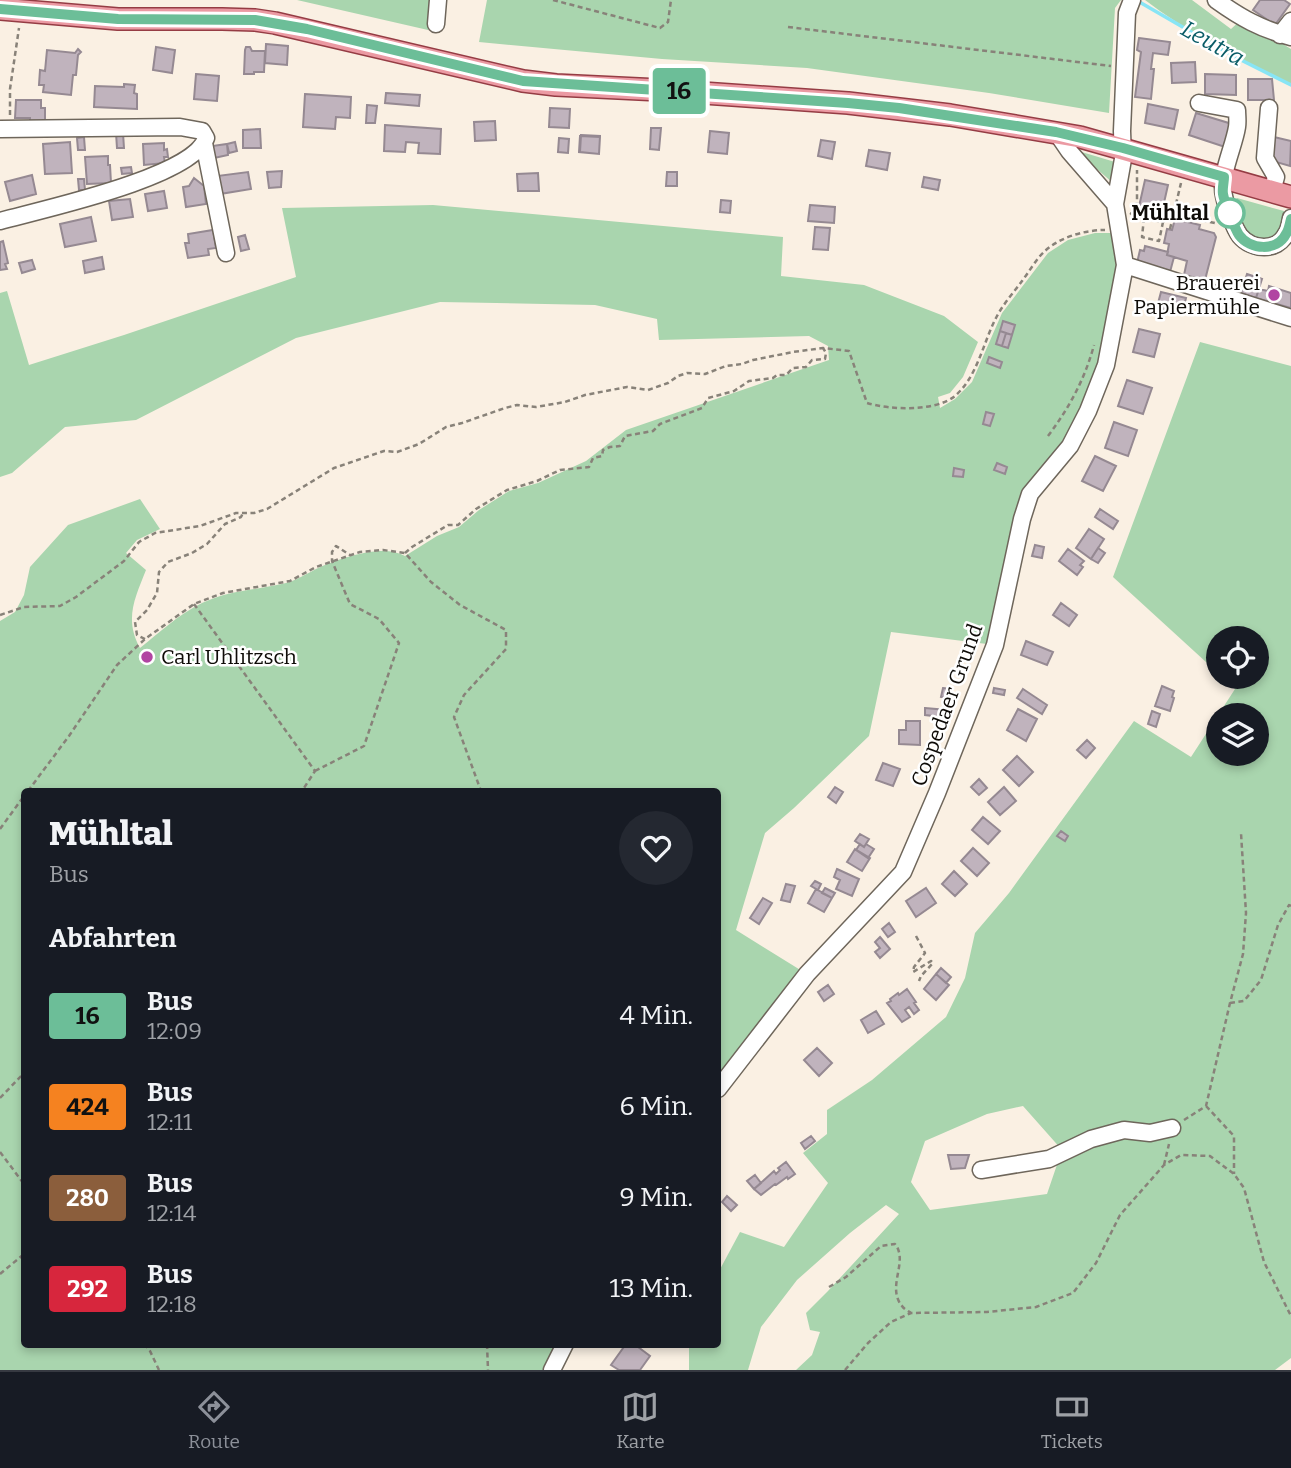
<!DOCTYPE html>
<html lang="de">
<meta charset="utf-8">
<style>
:root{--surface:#171b24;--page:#242831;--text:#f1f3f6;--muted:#9ea1a6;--line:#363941;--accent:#8c9099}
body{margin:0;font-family:Bitter,serif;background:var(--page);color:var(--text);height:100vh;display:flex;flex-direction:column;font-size:26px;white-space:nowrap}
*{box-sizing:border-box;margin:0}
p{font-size:23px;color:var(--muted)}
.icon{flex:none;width:38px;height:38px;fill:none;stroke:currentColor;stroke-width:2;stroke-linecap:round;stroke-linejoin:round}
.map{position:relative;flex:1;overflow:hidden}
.drawer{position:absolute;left:21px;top:788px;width:700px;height:560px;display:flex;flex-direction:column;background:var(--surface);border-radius:7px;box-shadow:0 4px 10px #0003}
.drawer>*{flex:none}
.badge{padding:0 14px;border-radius:5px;font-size:24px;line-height:46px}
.buttons{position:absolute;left:1206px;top:626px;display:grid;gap:14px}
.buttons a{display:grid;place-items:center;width:63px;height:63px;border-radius:50%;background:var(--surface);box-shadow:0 4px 10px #0003;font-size:35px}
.map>.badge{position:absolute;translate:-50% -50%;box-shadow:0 0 0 4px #fff}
h2{padding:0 28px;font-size:26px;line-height:63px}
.round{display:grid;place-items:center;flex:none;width:74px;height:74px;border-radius:37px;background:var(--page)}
.head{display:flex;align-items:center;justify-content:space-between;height:119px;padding:0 28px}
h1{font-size:33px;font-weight:800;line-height:52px}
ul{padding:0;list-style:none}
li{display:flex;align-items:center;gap:21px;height:91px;padding:0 28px}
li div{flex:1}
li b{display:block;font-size:26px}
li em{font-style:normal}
li .badge{min-width:77px;font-weight:700;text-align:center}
.menu{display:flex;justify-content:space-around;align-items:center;height:98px;border-top:2px solid var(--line);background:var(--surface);font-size:19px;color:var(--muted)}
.menu a{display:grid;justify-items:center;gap:4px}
.menu .selected{color:var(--accent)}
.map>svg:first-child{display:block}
</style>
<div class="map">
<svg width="1291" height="1370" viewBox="0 0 1291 1370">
<rect width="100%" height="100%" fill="#faf0e3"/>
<path fill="#a9d5ae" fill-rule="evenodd" d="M297,0h134l-3,30z
M487,0h634l-6,8 -6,105 -120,-20 -182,-25 -145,-9 -183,-17z
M1145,0h47l39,29 11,-10 49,30v36c-51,-25 -101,-51 -146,-85z
M1075,150l40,12 -2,21z
M1237,198l47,13v16c-9,9 -16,12 -28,13l-11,-8 -10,-32z
M433,205l350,32 -2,39 83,9 80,31 34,26 -15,35 -13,16 -12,4 2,11 15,-9 17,-17 30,-69 46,-60 20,-13 27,-7h21l9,32 -37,146 -58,83 -35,151 -104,-13 -22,104 -75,72 -29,25 -29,97 66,41 -84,106v-286h-694v553h532l-13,26h-543v-749l15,-9 9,-17 6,-28 38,-42 72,-26 20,30 -23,11 -11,13 20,17c-11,28 -22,49 -6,78 20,-16 39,-34 62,-45 27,-13 56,-13 84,-20 11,-3 20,-9 30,-14 22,-10 66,-26 89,-13l32,-20 22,-9 20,-17 30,-19 29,-8 48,-22 40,-31 203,-70 -1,-14 -19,-10 -150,4 -2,-21 -62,-14 -155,-3 -144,36 -160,82 -71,7 -53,46 -12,4v-184l7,-2 22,74 95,-30 172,-58 -14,-69z
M1200,342l91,24v992l-16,12h-479l16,-15 8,-23 -10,-2 -4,-17 22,-22 71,-77 -13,-9 -36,28 -53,47 -36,47 -13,43h-59v-26h29v-71l22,-41 44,15 44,-64 -25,-30 24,-19v-24l45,-30 74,-63 19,-39 10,-45 34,-40 125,-172 57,36 44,-68 -12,-12h33v-38h-38v34l-105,-96zM1218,716h38v38h-38zM1023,1106l39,44 -15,44 -117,16 -19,-28 14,-41 62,-27z"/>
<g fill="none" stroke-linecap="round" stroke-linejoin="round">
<path stroke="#88e5f5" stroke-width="3.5" d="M1136,0l95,55 60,30"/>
</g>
<path fill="#c0b3bd" stroke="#958992" stroke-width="2" d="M1260,0h24l6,4 -15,21 -22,-15z
M1139,38l31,4 -2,13 -15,-2 -2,16h3l-3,30 -16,-2 6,-45 -4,-2z
M266,44l22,2 -1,19 -22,-2z
M156,47l19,3 -3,23 -19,-3z
M246,47h4l2,4h13l-1,21h-10v2h-10l1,-24z
M78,49l3,3 -3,3 -2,20h-3l-2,20 -28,-3 1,-7h-5l1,-15 5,1 2,-21 28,3z
M1195,62l1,20 -24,1 -1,-20z
M196,74l23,2 -2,25 -23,-2z
M1205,74l31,1v20l-31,-1z
M1248,79h24l2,21h-26z
M124,84l11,1 -1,8 3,1v15l-43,-2 1,-21 29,1z
M386,93l34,2 -1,11 -34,-3z
M305,94l46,3 -1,21 -14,-1 -1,12 -32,-2z
M16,100h25v8h4v16l-15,-1v-5h-15z
M1148,104l30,6 -4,19 -29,-6z
M367,105l10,1 -2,17h-9z
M550,108l20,1 -1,19 -20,-1z
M1196,113l36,11 -7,23 -36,-12z
M495,121l1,19 -21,1 -1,-19z
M385,125l56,4 -1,25 -22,-1 1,-10 -13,-1 -1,10 -21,-1z
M651,128h10l-2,22 -9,-1z
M260,129l1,19h-18v-18z
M710,131l19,2 -2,21 -19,-2z
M116,133h7l1,15h-7z
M581,135l19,1 -1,18 -19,-2z
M580,136l20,1 -1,17 -20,-2z
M84,137l1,13h-7l-1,-12z
M1274,137l17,4 -1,25 -21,-6z
M559,138l10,1 -1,14 -10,-1z
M821,140l14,2 -3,17 -14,-3z
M70,142l2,31 -27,1 -2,-30z
M235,142l2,9 -8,2 -2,-9z
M164,143v7l3,-1 1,8h-4l1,6 -21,2 -1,-21z
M227,144l1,11 -14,3 -2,-12z
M869,150l21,3 -3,17 -21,-4z
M108,156v9h2l1,18 -24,1 -2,-27z
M131,167l1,6 -10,1 -1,-6z
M282,171l-1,16 -12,1 -2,-16z
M248,172l3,17 -31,5 -3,-18z
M667,172h10v14h-11z
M538,173l1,18h-21l-1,-17z
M32,175l4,19 -26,7 -5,-19z
M924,177l16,3 -2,10 -16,-3z
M194,178l10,8 2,18 -20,3 -3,-20 6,-1z
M78,179h6l1,11h-6z
M1145,180l23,5 -7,31 -23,-5z
M164,191l3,17 -19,3 -3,-17z
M130,199l3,18 -21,3 -3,-19z
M721,200l10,1 -1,12 -10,-1z
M810,205l25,2 -1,16 -26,-2z
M91,217l5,24 -31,6 -5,-23z
M1175,219l25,6 -1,4 15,4 2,4 -11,43 -21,-5 3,-14 -20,-6 2,-11 -5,-1 3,-14 5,1z
M815,227l15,1 -2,22 -15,-1z
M213,230l3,18 -8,1 1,6 -21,3 -3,-15h4l-1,-9z
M245,235l4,14 -8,2 -3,-14z
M3,241l5,22 -3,1 2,5 -7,1v-28z
M1145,246l23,6 -1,3 7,2 -4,15 -33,-9 3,-13 4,1z
M102,257l2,12 -19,4 -2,-12z
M32,260l3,9 -13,4 -3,-10z
M1247,274l15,5 -6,19 -15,-5z
M1269,286l22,7v15l-35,-10 3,-9 9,2z
M1161,292l25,6 -4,16 -25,-7z
M1003,321l12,4 -3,10 -12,-4z
M1139,329l21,5 -6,23 -21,-5z
M1000,331l6,2 -4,13 -6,-2z
M1006,333l6,2 -4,13 -6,-2z
M989,357l13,5 -2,6 -13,-5z
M1127,380l25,8 -9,26 -25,-8z
M986,412l8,2 -4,12 -7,-2z
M1114,422l23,8 -9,26 -23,-8z
M1095,456l21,10 -13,25 -21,-10z
M997,463l10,4 -2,7 -11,-4z
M954,468l10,2 -1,7 -10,-1z
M1100,509l18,12 -5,8 -18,-12z
M1089,529l15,10 -13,20 -15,-11z
M1035,545l9,2 -2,11 -10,-2z
M1098,548l7,5 -7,10 -7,-4z
M1068,549l16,12 -4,4 3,2 -6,8 -18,-14z
M1061,603l16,12 -8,11 -16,-11z
M1026,641l27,11 -6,13 -26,-10z
M1162,686l12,5 -2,6 2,1 -4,13 -15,-5z
M943,688l8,1 -2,9 -8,-1z
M994,688l11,2 -1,5 -11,-2z
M1023,689l24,16 -5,9 -25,-16z
M925,708l22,2v7h-6v3l-8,-1v-3l-8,-1z
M1018,709l19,10 -11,22 -19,-11z
M1152,711l8,3 -4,13 -8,-3z
M906,721h14v24l-21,-1v-14h7z
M1087,740l8,8 -9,10 -9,-8z
M1017,756l16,16 -14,14 -16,-16z
M883,763l17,6 -7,17 -17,-6z
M979,779l8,9 -8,7 -8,-8z
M835,787l8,5 -7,11 -8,-6z
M1004,787l12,14 -16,14 -12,-13z
M983,817l17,14 -12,13 -16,-14z
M1061,831l7,5 -3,5 -8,-5z
M860,834l9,5 -5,8 -9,-6z
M860,844l4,3 2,-3 8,5 -6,9 -12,-8z
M973,848l16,15 -12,13 -16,-15z
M855,849l15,9 -8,13 -15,-9z
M837,869l22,10 -7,17 -16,-7 4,-9 -6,-3z
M954,871l13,13 -12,12 -13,-12z
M815,881l6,3 -3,6 -7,-4z
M786,884l9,2 -5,16 -9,-2z
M825,888l10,5 -3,5 -10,-5z
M926,888l10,15 -20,14 -10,-16z
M816,889l16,9 -8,14 -16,-9z
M763,898l9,5 -13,21 -9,-6z
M889,923l6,9 -7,5 -6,-8z
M880,937l10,12 -10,9 -5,-6 5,-4 -5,-6z
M941,968l10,9 -5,6 -10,-9z
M936,974l13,11 -13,15 -12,-11z
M828,985l6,9 -10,7 -6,-9z
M907,989l9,13 -2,1 5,7 -5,4 -5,-7 -4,3 5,7 -8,5 -15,-19 4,-2 -1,-2 8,-6 1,2z
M876,1011l8,13 -16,9 -7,-13z
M817,1048l15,15 -13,13 -15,-16z
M811,1136l4,5 -10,8 -4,-6z
M948,1155h21l-4,13 -14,1z
M786,1162l9,12 -7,5 -1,-2 -11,8 -1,-1 -14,11 -7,-6 20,-18 2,3 4,-4 -2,-2z
M755,1175l6,8 -7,6 -7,-8z
M727,1196l10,9 -6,6 -9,-9z
M626,1344h8l16,12 -10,14h-21l-8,-5z"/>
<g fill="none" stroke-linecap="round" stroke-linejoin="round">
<defs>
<path id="minor" d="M1216,0c25,18 45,29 75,37
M436,24l2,-24
M1280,35l11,-14
M1199,103l38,7c0,6 1,11 0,17 -3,20 -18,49 -13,69 2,10 10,32 16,40 12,14 37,16 46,-2 3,-4 4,-11 5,-16
M1269,108l-4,50 11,19 -4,14
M0,129l180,-2 22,4 4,7c-12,39 -166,72 -206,83
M1056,132l13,19 46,53
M204,143l22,110
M1125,265l166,53
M718,1089l89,-115 96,-102 34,-79 58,-148 27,-126 8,-25 40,-48 18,-35 18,-46 19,-100 -10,-61 8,-45 -1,-28 5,-118 5,-13
M981,1170l68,-11 42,-20 33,-9 26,3 22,-5
M552,1370l13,-26"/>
<path id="major" d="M0,9l118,10h104l33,1 20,3 248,58 33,4 104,5 188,13 102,12 130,22 211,60"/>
</defs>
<use href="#minor" stroke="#6e665b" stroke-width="19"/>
<use href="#major" stroke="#953c44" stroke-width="24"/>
<path stroke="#888279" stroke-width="2.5" stroke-dasharray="5 3.5" stroke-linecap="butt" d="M553,0l107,28 8,-6 3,-22
M788,27l323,39
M10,115v-26l9,-61
M1130,213l5,3 28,6 10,-8 42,9
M1135,216l2,-14v-32
M1144,218l-2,19 17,4 4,-19
M1170,229l11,-46
M1048,436c21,-28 37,-57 46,-91
M405,553l7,-6 36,-22h10l18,-16 31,-19 30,-9 23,-11 29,-3 4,-9 9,-2 1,-6 7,-3 10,-1 5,-10 28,-5 7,-7 42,-16 6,-10 26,-7 15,-10 24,-3 4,-3h9l7,-7 13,-1 6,-7 13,-1 1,-6 -3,-5
M194,604l121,167 -13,20
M0,615l24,-8 36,-1 16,-9 48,-36 15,-19 16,-9 45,-7 36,-13h18l13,-4 67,-41 50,-17 13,1 22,-8 27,-17 16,-4 43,-15 12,-3 19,2 29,-5 20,-7 42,-8 21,3 20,-7 10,-7 9,-3 18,1 21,-8 16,-2 11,-4 40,-8 30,-4 26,3 18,52c23,7 68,9 88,-7 23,-20 28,-54 42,-80 7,-13 17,-24 25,-35 7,-9 14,-22 23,-30 15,-14 40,-21 60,-21
M145,639l-8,-4 -2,-13 12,-12 10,-17 2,-21 9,-10 24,-9 15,-9 18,-20 16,-7 2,-4
M315,771l49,-25 35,-103 -20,-24 -29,-15 -18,-43v-9l4,-6 14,9
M28,791l41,-55 48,-71 28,-26 49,-35 29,-11 67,-12 26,-14 44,-15 23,-2 22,3 26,29 29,23 46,25v19l-42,46 -10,22 27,74
M0,829l24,-33
M916,936l9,17 -11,14 -1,5 18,-11 2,2 -12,13 -2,5
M1230,1003l14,-2 17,-21 17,-55 11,-20 2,1
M0,1098l24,-25
M1206,1106l28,30v38
M1184,1120l22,-14 24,-103 13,-49 3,-41 -5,-80
M0,1152l24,32
M1164,1165l5,-21
M0,1274l24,-20
M829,1287l17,-10 35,-31 14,-2c14,17 -9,43 7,62 2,3 6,5 9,7
M144,1344l6,7 9,19
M487,1344l1,26
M845,1370l23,-27 23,-21 20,-9 76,-1 49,-5 37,-14 23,-30 24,-48 44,-50 17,-10 29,1 24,18 10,14 20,74 27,54"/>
<use href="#minor" stroke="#fff" stroke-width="16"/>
<use href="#major" stroke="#eb9aa3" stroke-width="21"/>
</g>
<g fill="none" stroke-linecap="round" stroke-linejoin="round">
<defs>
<path id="line" d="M0,9l118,10 137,1 52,9 216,52 325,22 51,5 157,24 67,16 101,29c0,5 -2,12 -1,17 1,7 12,35 16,41 11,15 38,17 47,-1 3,-4 4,-11 5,-15"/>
</defs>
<use href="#line" stroke="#fff" stroke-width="16"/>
<use href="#line" stroke="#6cbe98" stroke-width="10"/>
</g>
<circle fill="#fff" stroke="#6cbe98" stroke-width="3.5" cx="1230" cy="213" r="14"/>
<g fill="#b144a2" stroke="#fff" stroke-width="2.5">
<circle cx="1274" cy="295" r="7"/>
<circle cx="147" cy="657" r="7"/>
</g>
<g text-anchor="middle" stroke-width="5" stroke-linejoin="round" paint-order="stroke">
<g font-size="21" font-weight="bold" fill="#0e0b07" stroke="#fff" text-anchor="end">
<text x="1209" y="220">Mühltal</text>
</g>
<g font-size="21" fill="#0e0b07" stroke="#fff" text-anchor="end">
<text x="1260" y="290">Brauerei<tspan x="1260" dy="24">Papiermühle</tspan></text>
<text x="161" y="664" text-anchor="start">Carl Uhlitzsch</text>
</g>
<g font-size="21" fill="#0e0b07" stroke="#fff">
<text transform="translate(947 705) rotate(-70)" y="7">Cospedaer Grund</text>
</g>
<g font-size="23" font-style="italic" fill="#095c67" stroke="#fff">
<text transform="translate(1213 43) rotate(29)" y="8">Leutra</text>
</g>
</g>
</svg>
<div class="buttons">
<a><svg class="icon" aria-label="locate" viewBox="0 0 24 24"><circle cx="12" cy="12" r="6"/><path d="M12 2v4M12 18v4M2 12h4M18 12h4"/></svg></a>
<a><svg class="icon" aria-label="layers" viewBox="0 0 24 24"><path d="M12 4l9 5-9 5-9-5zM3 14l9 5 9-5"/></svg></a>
</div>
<b class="badge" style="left:679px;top:91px;background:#6cbe98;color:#111">16</b>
<section class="drawer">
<div class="head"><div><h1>Mühltal</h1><p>Bus</p></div><a class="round"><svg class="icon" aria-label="heart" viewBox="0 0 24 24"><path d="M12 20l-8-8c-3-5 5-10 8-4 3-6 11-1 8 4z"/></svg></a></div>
<h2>Abfahrten</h2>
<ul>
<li><span class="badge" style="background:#6cbe98;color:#111">16</span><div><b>Bus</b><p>12:09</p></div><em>4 Min.</em></li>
<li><span class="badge" style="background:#f58220;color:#111">424</span><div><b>Bus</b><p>12:11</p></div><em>6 Min.</em></li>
<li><span class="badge" style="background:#8b5e3c;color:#fff">280</span><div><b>Bus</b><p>12:14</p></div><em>9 Min.</em></li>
<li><span class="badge" style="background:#d7263d;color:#fff">292</span><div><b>Bus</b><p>12:18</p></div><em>13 Min.</em></li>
</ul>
</section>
</div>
<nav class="menu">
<a class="selected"><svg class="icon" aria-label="directions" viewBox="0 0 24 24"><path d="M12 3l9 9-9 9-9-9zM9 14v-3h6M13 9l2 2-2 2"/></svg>Route</a>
<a><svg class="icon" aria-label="map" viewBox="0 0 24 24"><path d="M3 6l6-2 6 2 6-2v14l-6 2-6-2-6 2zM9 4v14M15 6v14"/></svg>Karte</a>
<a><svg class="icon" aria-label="tickets" viewBox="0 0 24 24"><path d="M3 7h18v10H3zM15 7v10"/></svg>Tickets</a>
</nav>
